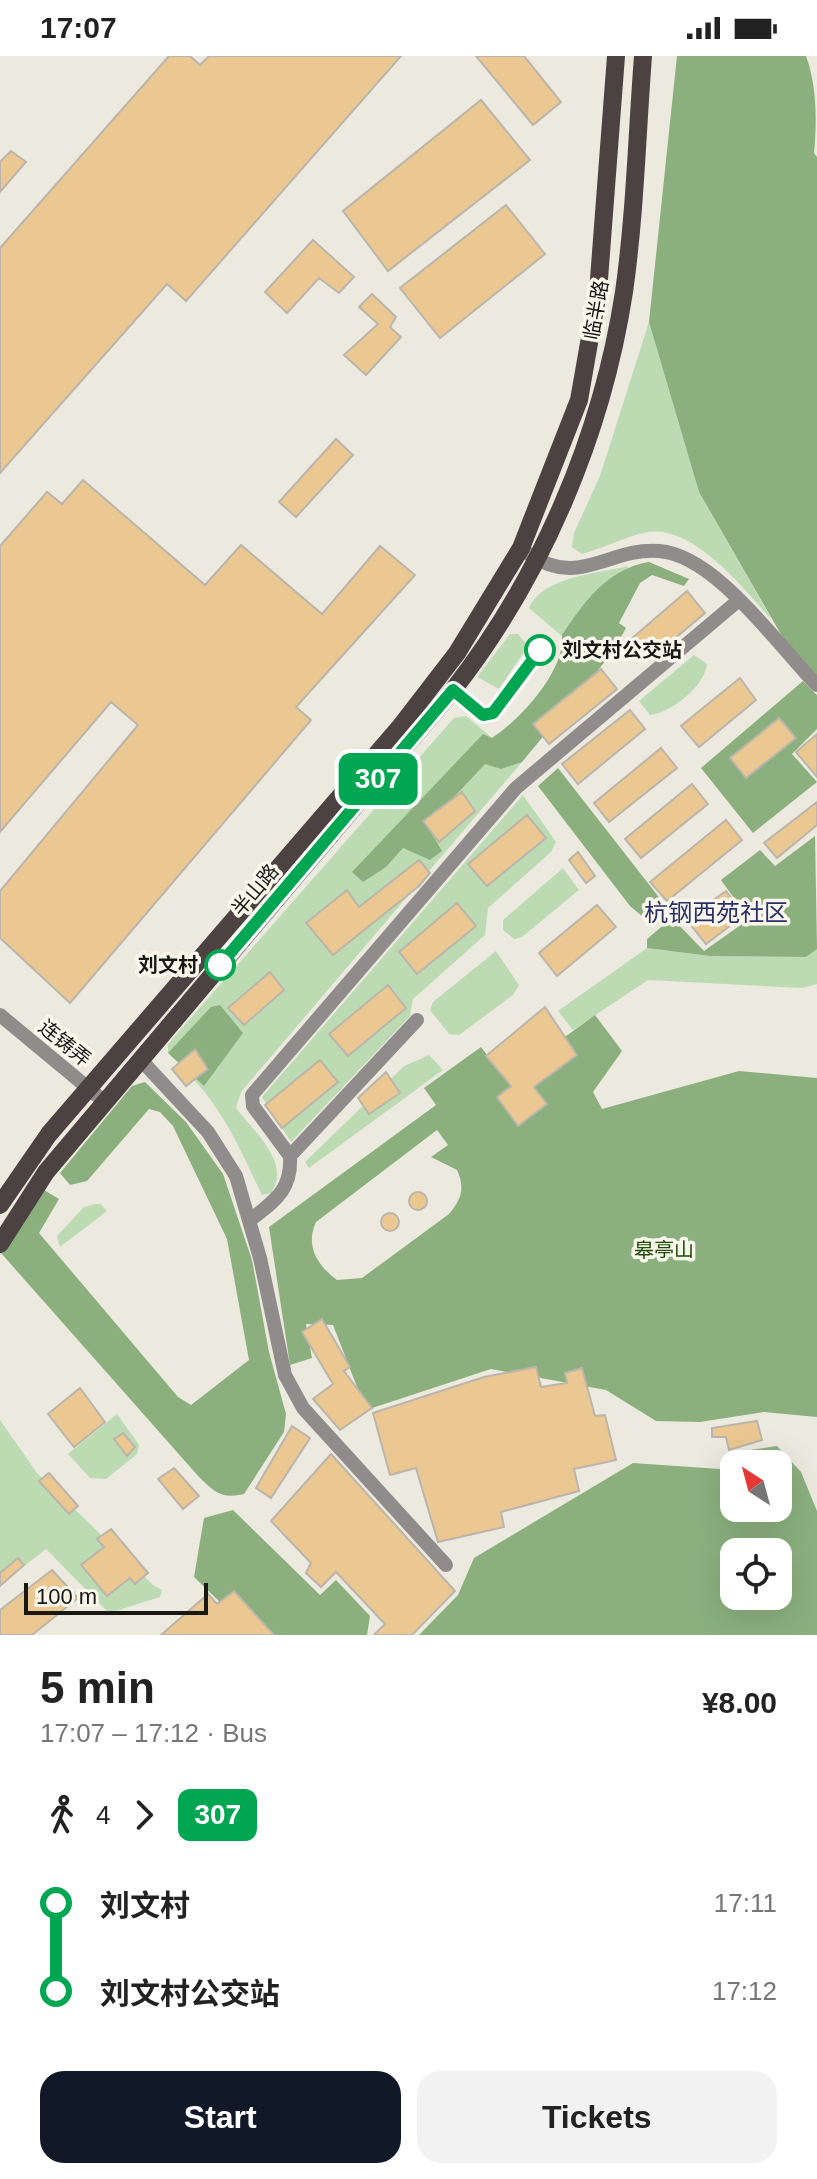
<!DOCTYPE html>
<meta charset="utf-8">
<style>
:root{--surface:#fff;--page:#f2f2f2;--text:#222;--muted:#767676;--accent:#111827}
body{margin:0;font-family:Helvetica,"Noto Sans SC",sans-serif;background:var(--page);color:var(--text);height:100vh;display:flex;flex-direction:column;font-size:30px;white-space:nowrap}
*{box-sizing:border-box;margin:0}
p{font-size:26px;color:var(--muted)}
.icon{flex:none;width:44px;height:44px;fill:none;stroke:currentColor;stroke-width:2;stroke-linecap:round;stroke-linejoin:round}
.map{position:relative;height:1579px;overflow:hidden}
.details{display:flex;flex-direction:column;background:var(--surface);flex:1}
.details>*{flex:none}
.badge{padding:0 16px;border-radius:12px;font-size:28px;line-height:52px}
.needle{width:52px;rotate:324deg}
.buttons{position:absolute;left:720px;top:1394px;display:grid;gap:16px}
.buttons a{display:grid;place-items:center;width:72px;height:72px;border-radius:16px;background:var(--surface);box-shadow:0 8px 32px #0002;font-size:40px}
.scale{position:absolute;left:24px;bottom:20px;width:184px;box-sizing:border-box;padding-left:8px;border:4px solid #181814;border-top:0;font-size:22px;line-height:28px;white-space:nowrap;color:#181814;-webkit-text-stroke:6px #f9f7ec;paint-order:stroke}
.map>.badge{position:absolute;translate:-50% -50%;box-shadow:0 0 0 4px #fff}
.legs{display:flex;align-items:center;gap:12px;height:88px;padding:0 40px;font-size:26px}
.legs p{margin-inline-start:auto}
.headline{display:flex;align-items:center;justify-content:space-between;height:136px;padding:0 40px}
h1{font-size:44px;font-weight:700;line-height:60px}
.action{display:flex;gap:16px;margin-top:auto;padding:16px 40px}
.action a{flex:1;height:92px;border-radius:24px;background:var(--accent);color:#fff;font-size:32px;font-weight:700;line-height:92px;text-align:center}
.action a+a{background:var(--page);color:var(--text)}
ul{padding:0 40px;list-style:none}
li{display:flex;align-items:center;gap:28px;height:88px;font-size:30px}
li i{display:grid;place-items:center;width:12px;height:100%;margin:0 10px;background:currentColor}
li i::after{content:'';width:20px;height:20px;margin:-10px;border:6px solid;border-radius:50%;background:var(--surface)}
li p{margin-inline-start:auto}
li:first-child i{background:linear-gradient(#0000 50%,currentColor 0)}
li:last-child i{background:linear-gradient(currentColor 50%,#0000 0)}
.status{display:flex;justify-content:space-between;align-items:center;height:56px;padding:0 40px;background:var(--surface);direction:ltr}
.status svg{height:22px;fill:currentColor}
.map>svg:first-child{display:block}
</style>
<div class="status"><b>17:07</b><svg viewBox="0 0 49 12"><path d="M0 12V9h3v3zM5 12V6h3v6zM10 12V3h3v9zM15 12V0h3v12zM26 1h20v11H26zM47 4h2v5h-2z"/></svg></div>
<div class="map">
<svg width="817" height="1579" viewBox="0 0 817 1579">
<rect width="100%" height="100%" fill="#ece9df"/>
<path fill="#bddbb3" d="M649,266l50,170 73,128c-28,-31 -78,-95 -124,-88 -22,4 -44,16 -66,22l-10,-7 2,-14 26,-57z
M628,510l-106,196 -281,330 -5,16c18,24 56,55 35,85l-9,2c-30,-63 -42,-93 -94,-142v-9l286,-326 12,-2 26,22c28,-18 74,-68 70,-102l-33,-28c14,-32 68,-34 99,-42z
M510,578h8l10,12 -29,43 -22,-12z
M694,599l13,9c-2,22 -36,49 -57,51l-11,-14z
M523,739l33,47 -5,10 -63,56 -3,27 -72,64 -3,17 -119,126 -29,-45z
M563,812l16,22 -57,47 -8,2 -11,-9v-10z
M647,892l63,8 96,1 11,-8v35l-15,4 -154,-8 -75,50 -15,-19z
M496,895l23,34 -6,10 -54,40 -10,-1 -19,-24 3,-8z
M429,999l14,15 -134,98 -4,-6 99,-96z
M95,1148h6l6,7 -47,36 -3,-11 27,-29z
M117,1358l22,31 -2,9 -31,25 -16,-1 -22,-24z
M0,1364l37,53 116,112 9,5 -2,7 -51,16 -63,-64 -46,36z"/>
<path fill="#8bb07e" fill-rule="evenodd" d="M677,0h129c11,30 11,66 8,97l3,4v522l-23,-22 -95,-165 -50,-170z
M649,506l40,17 -5,7 -32,-11 -12,8 -21,40 7,5 -14,25 -90,109 -21,7 -16,-5 -58,62 15,25 -12,9 -27,-12 -17,19 -23,15 -11,-10 131,-138 9,4c28,-18 74,-68 70,-103 22,-33 45,-66 87,-73z
M803,625l14,14v34l-25,25 25,28 -64,51 -52,-65z
M558,712l107,137 -12,9 -11,2 -12,-10 -92,-120z
M815,780l2,113 -11,8 -96,-1 -63,-8v-9l19,-16 9,-2 29,30 45,-32 -28,-39 39,-30 15,16z
M220,949l23,28 -39,53 -36,-33 43,-46z
M595,959l27,36 -29,41 9,17 137,-38 78,7v339l-53,-5 -64,10 -44,-1 -50,-31 -115,-21 -125,41 -33,-85 -27,-1 6,34 -22,7 -21,-138 167,-122 -12,-17 57,-41 25,33zM437,1074l11,15 -17,12 26,13c8,18 5,28 -8,44l-87,64 -25,2c-20,-15 -32,-34 -21,-58z
M145,1026l41,40 37,52 29,86 17,92 17,62 -2,18 -40,62c-22,5 -29,-1 -45,-17l-198,-224 -1,-8 44,-55 15,9 -20,34 139,164 13,8 58,-45 -22,-121 -54,-113 -13,-14 -11,-3 -62,72 -17,4 -10,-12 72,-87z
M777,1390l24,26 16,39v124h-398l39,-40 16,-37 159,-95 87,6 24,-18zM734,1408h44v44h-44zM734,1496h44v44h-44z
M233,1454l87,85 16,-15 34,36 -3,19h-113l-60,-58 10,-59z"/>
<path fill="#ebc891" stroke="#bbb5ac" stroke-width="2" d="M169,0h21l10,9 9,-9h192l-215,245 -19,-17 -167,189v-225z
M476,0h48l37,46 -28,23z
M481,44l49,60 -142,111 -45,-60z
M11,95l15,11 -26,30v-30z
M506,149l39,49 -105,84 -40,-50z
M313,184l41,37 -15,16 -20,-15 -32,35 -22,-21z
M372,238l24,23 -6,10 11,10 -35,38 -22,-20 34,-31 -19,-17z
M336,383l17,16 -57,62 -17,-15z
M83,424l122,105 36,-40 81,69 58,-68 35,29 -119,132 15,13 -241,283 -70,-65v-47l138,-166 -27,-23 -111,130v-286l47,-54 15,12z
M687,535l18,22 -56,47 -18,-21z
M601,613l16,20 -68,55 -16,-20z
M740,622l16,22 -57,47 -18,-21z
M630,654l15,19 -67,55 -16,-20z
M779,662l17,20 -50,40 -16,-20z
M817,678v43l-21,-25z
M661,692l16,20 -68,54 -15,-19z
M692,728l16,20 -67,54 -16,-19z
M462,736l13,19 -36,31 -16,-21z
M817,746v23l-40,33 -13,-15z
M527,759l19,23 -59,48 -19,-22z
M726,764l16,20 -75,61 -17,-19z
M578,796l17,24 -9,7 -17,-23z
M419,804l11,13 -11,13 -86,69 -27,-32 41,-33 12,17z
M726,835l18,24 -38,29 -20,-25z
M457,847l19,23 -59,48 -18,-22z
M597,849l19,22 -59,49 -18,-23z
M270,916l14,18 -40,35 -16,-17z
M388,929l18,23 -58,48 -19,-22z
M545,951l32,48 -43,32 13,17 -29,22 -21,-29 14,-11 -25,-30z
M195,993l13,20 -22,17 -14,-17z
M320,1004l18,22 -56,46 -17,-23z
M386,1016l14,21 -31,21 -11,-16z
M409 1145a9 9 0 1 1 18 0a9 9 0 1 1-18 0Z
M381 1166a9 9 0 1 1 18 0a9 9 0 1 1-18 0Z
M322,1263l28,48 -6,4 28,37 -32,22 -27,-31 20,-15 -31,-52z
M536,1311l5,20 26,-4 -2,-10 17,-5 13,48 10,-1 11,45 -42,9 5,22 -78,21 3,15 -66,15 -22,-74 -26,7 -17,-62 111,-36z
M80,1332l25,34 -31,25 -26,-33z
M757,1365l5,19 -33,10 -3,-13h-14v-9z
M292,1370l18,12 -39,60 -15,-10z
M123,1377l12,14 -8,9 -13,-17z
M331,1398l124,137 -43,44h-38l11,-11 -49,-52 -15,15 -15,-14 5,-10 -40,-42z
M174,1412l25,28 -16,13 -25,-30z
M49,1417l29,33 -9,8 -30,-33z
M111,1473l37,44 -13,11 -5,-6 -23,18 -26,-31 23,-18 -7,-8z
M18,1502l6,7 -24,21v-13z
M52,1514l26,28 -46,37h-32v-25z
M234,1535l40,44h-113l47,-41 9,10z"/>
<g fill="none" stroke-linecap="round" stroke-linejoin="round">
<path stroke="#918c8c" stroke-width="14" d="M529,498c50,35 80,-7 130,-3 57,4 120,96 158,134
M0,959l105,87
M141,1004l67,72 28,44 24,82 25,117 18,33 143,157
M290,1100l-37,-50 -1,-11 264,-307 223,-188
M249,1165c25,-20 43,-30 41,-65l127,-136"/>
<path stroke="#4b4241" stroke-width="18" d="M0,1149l49,-71 351,-407 57,-74 64,-105 58,-148 19,-108 18,-236
M0,1188l46,-72 407,-482c89,-114 149,-255 171,-398 11,-77 13,-158 19,-236"/>
</g>
<g fill="none" stroke-linecap="round" stroke-linejoin="round">
<defs>
<path id="line-1" d="M220,909l233,-275 30,25 10,-2 47,-63"/>
</defs>
<use href="#line-1" stroke="#fff" stroke-width="18"/>
<use href="#line-1" stroke="#00a651" stroke-width="12"/>
</g>
<g fill="#fff" stroke="#00a651" stroke-width="4">
<circle cx="540" cy="594" r="14"/>
<circle cx="220" cy="909" r="14"/>
</g>
<g text-anchor="middle" stroke-width="7" stroke-linejoin="round" paint-order="stroke">
<g font-size="20" fill="#181814" stroke="#f9f7ec">
<text transform="translate(596 254) rotate(-80)" y="7">临半路</text>
<text transform="translate(255 834) rotate(-50)" y="7">半山路</text>
<text transform="translate(65 987) rotate(39)" y="7">连铸弄</text>
</g>
<g font-size="20" font-weight="bold" fill="#181814" stroke="#f9f7ec" text-anchor="start">
<text x="562" y="601">刘文村公交站</text>
<text x="198" y="916" text-anchor="end">刘文村</text>
</g>
<g font-size="20" fill="#1c4c03" stroke="#f9f7ec">
<text x="664" y="1201">皋亭山</text>
</g>
<g font-size="24" fill="#2b2f69" stroke="#f9f7ec">
<text x="716" y="865">杭钢西苑社区</text>
</g>
</g>
</svg>
<div class="buttons">
<a><svg class="needle" viewBox="-14 -14 28 28"><path d="M0-13l5 13h-10z" fill="#e53935"/><path d="M0 13l5-13h-10z" fill="#767676"/></svg></a>
<a><svg class="icon" aria-label="locate" viewBox="0 0 24 24"><circle cx="12" cy="12" r="6"/><path d="M12 2v4M12 18v4M2 12h4M18 12h4"/></svg></a>
</div>
<div class="scale">100 m</div>
<b class="badge" style="left:378px;top:723px;background:#00a651;color:#fff">307</b>
</div>
<section class="details">
<div class="headline"><div><h1>5 min</h1><p>17:07 – 17:12 · Bus</p></div><b>¥8.00</b></div>
<div class="legs"><svg class="icon" aria-label="walk" viewBox="0 0 24 24"><circle cx="13" cy="4" r="2"/><path d="M13 8l-2 6 4 7M11 14l-3 7M7 12l3-4h3l4 4"/></svg>4<svg class="icon" aria-label="forward" viewBox="0 0 24 24"><path d="M9 5l7 7-7 7"/></svg><b class="badge" style="background:#00a651;color:#fff">307</b></div>
<ul>
<li><i style="color:#00a651"></i><b>刘文村</b><p>17:11</p></li>
<li><i style="color:#00a651"></i><b>刘文村公交站</b><p>17:12</p></li>
</ul>
<div class="action"><a>Start</a><a>Tickets</a></div>
</section>
